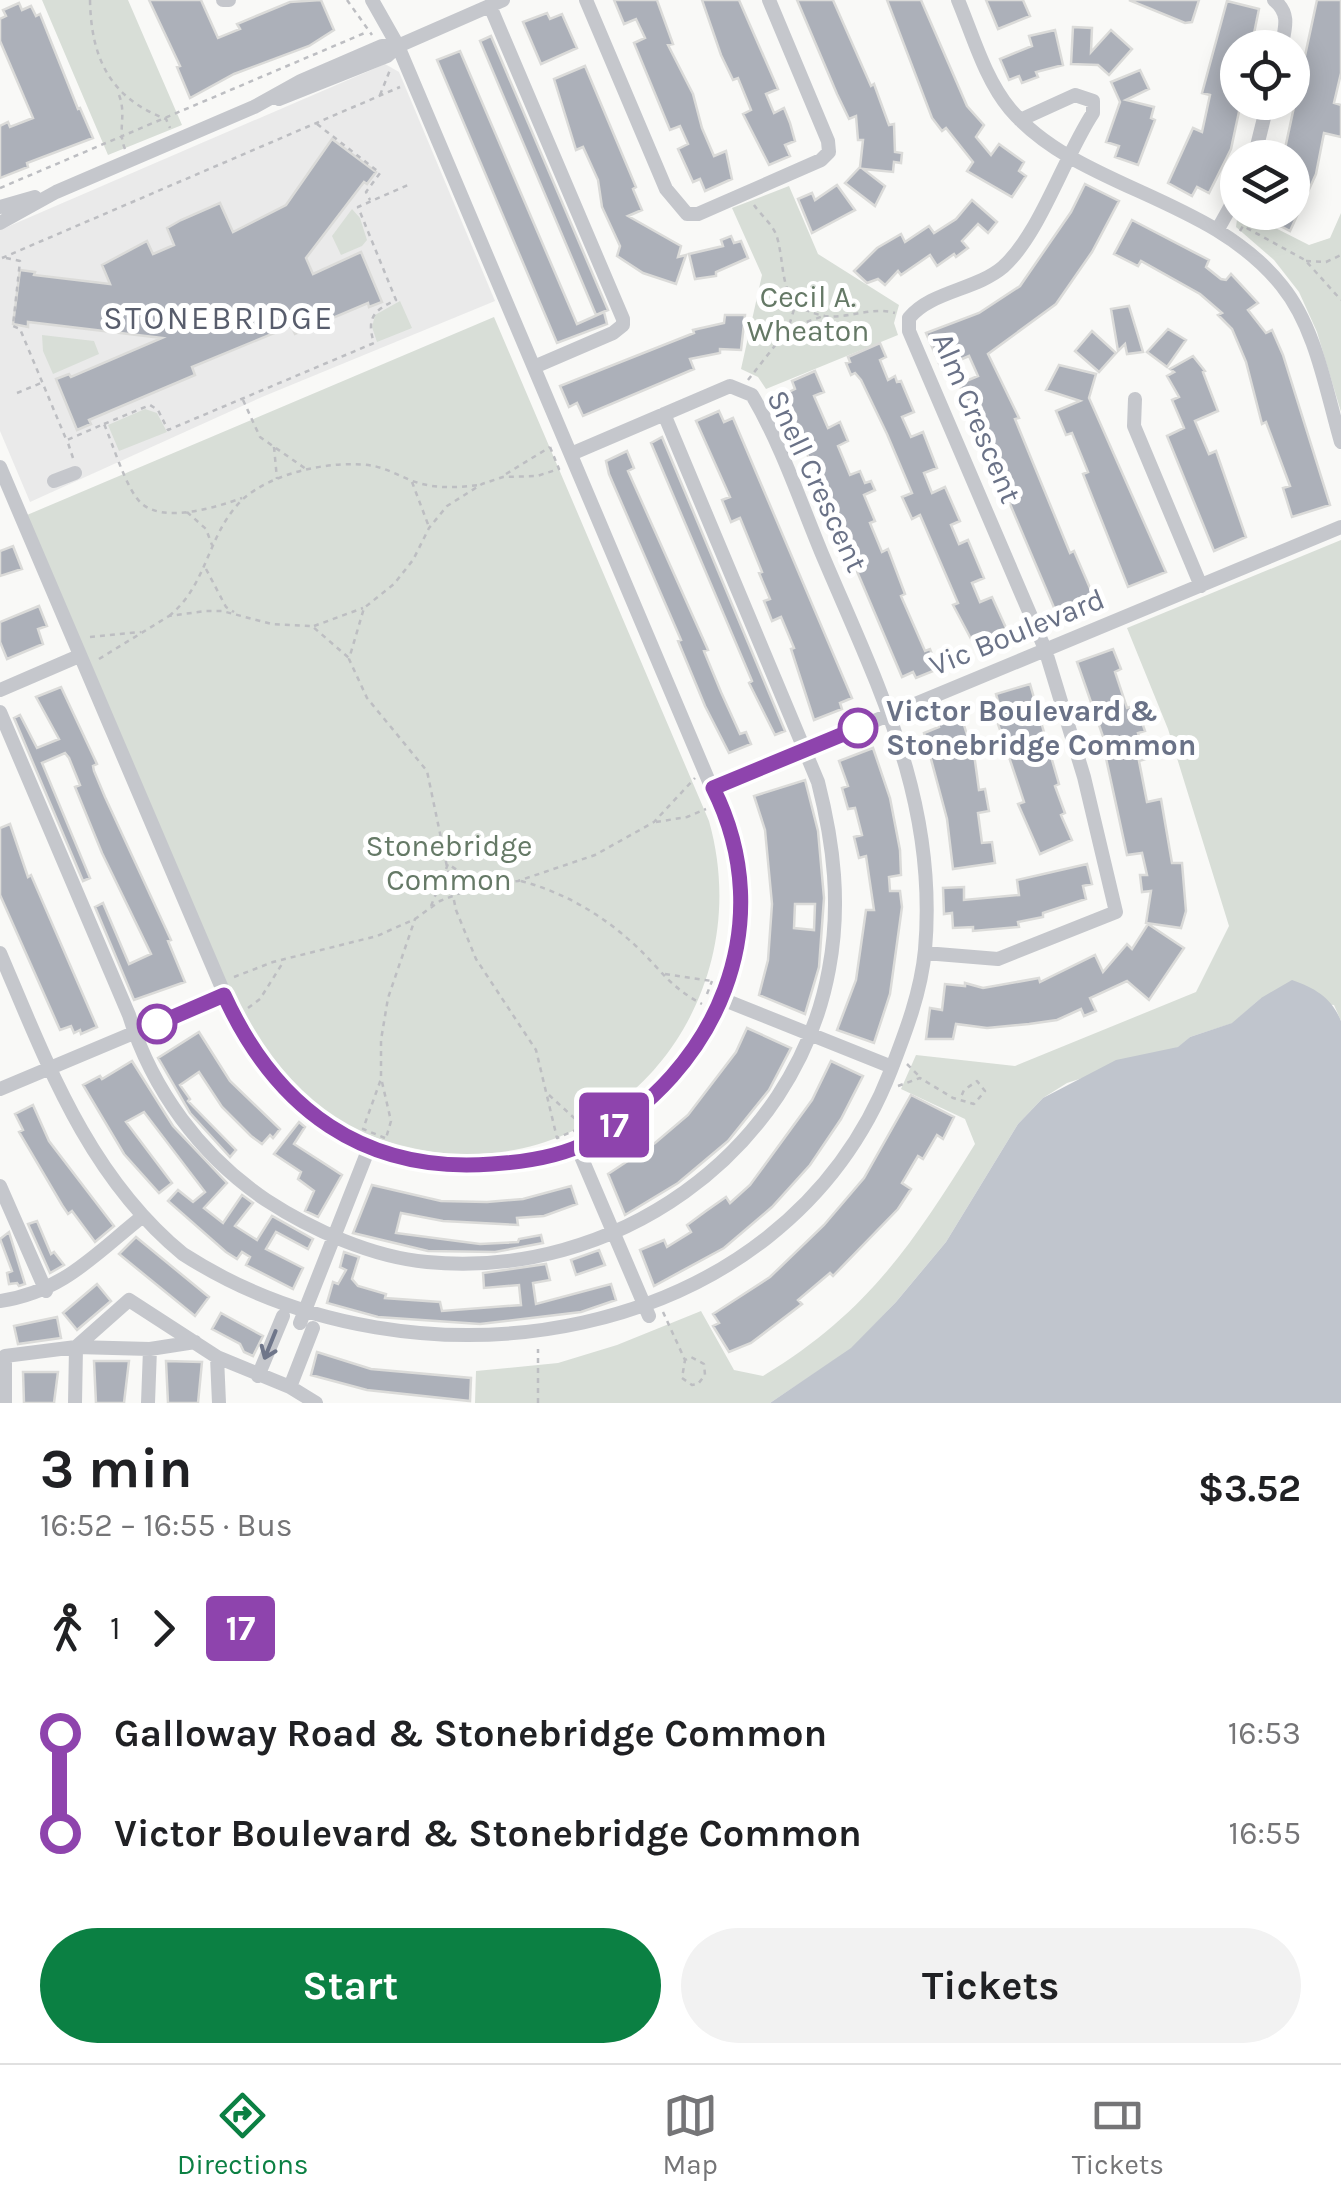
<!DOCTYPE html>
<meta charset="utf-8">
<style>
:root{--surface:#fff;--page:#f2f2f2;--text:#202124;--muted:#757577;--line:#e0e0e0;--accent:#0b8043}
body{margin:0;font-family:Karla,sans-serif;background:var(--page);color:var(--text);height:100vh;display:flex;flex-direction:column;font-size:38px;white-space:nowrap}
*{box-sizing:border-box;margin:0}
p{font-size:32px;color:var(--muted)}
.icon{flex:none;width:55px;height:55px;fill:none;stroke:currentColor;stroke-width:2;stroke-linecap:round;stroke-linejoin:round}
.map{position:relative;height:1403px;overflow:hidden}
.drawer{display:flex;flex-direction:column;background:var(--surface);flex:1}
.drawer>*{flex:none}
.badge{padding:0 20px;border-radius:8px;font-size:35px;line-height:65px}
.controls{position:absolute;left:1220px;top:30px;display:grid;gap:20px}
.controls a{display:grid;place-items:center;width:90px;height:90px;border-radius:50%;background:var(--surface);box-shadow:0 5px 25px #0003;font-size:50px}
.map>.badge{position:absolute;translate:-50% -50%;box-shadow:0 0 0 5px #fff}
.legs{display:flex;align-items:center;gap:15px;height:110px;padding:0 40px;font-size:32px}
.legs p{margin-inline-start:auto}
.headline{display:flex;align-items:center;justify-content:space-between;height:170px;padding:0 40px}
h1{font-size:55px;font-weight:700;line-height:75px}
.button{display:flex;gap:20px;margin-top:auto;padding:20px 40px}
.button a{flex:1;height:115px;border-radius:60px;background:var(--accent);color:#fff;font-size:40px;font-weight:700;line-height:115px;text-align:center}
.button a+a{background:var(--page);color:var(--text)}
ul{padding:0 40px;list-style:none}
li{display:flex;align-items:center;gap:35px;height:100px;font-size:38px}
li i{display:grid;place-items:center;width:15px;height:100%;margin:0 12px;background:currentColor}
li i::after{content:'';width:25px;height:25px;margin:-12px;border:8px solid;border-radius:50%;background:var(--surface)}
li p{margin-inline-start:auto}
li:first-child i{background:linear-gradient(#0000 50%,currentColor 0)}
li:last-child i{background:linear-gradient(currentColor 50%,#0000 0)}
.menu{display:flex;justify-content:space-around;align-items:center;height:140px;border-top:2px solid var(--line);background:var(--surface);font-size:28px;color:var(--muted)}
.menu a{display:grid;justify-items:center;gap:5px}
.menu .selected{color:var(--accent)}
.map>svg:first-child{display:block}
</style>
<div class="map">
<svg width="1341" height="1403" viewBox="0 0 1341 1403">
<rect width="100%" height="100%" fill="#f9f9f7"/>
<path fill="#eaeaea" d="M385,64l14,8 96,229 -233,96 -232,105 -30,-71v-201z"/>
<path fill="#d8ded7" d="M42,0h86l54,125 -74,30z
M789,186l29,68 81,51 -5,18 4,12 -132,54 -8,-12 -17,-8 21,-94 -30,-67z
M352,209l8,9 7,22 -5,6 -21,9 -9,-19z
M1238,212l8,1 63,32 21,-7 11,-25v199l-24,-80 -18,-40 -25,-32 -38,-33z
M400,301l12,27 -35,14 -5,-15 3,-12z
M494,317l215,504c53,188 -104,372 -301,326 -39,-9 -77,-26 -108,-52 -29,-24 -47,-60 -66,-92l-207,-488z
M42,335l52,6 5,13 -46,20 -10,-23z
M145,409l12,4 10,19 -48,19 -11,-26z
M1341,540v481l-7,-16 -73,-7 -28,25 -43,14 -11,10 -112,36 -24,15 -25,26 -72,118 -50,60 -45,47 -81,54h-295l1,-32 82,-8 59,-18 84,-34 33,59 29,6c104,-63 149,-131 212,-232l-10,-25 -64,-30 15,-34 99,11 181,-74 33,-66 -61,-197 -41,-101z"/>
<path fill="#c0c5cd" d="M1292,980c23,8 40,18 49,41v382h-571l81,-55 45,-46 50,-60 72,-118 25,-26 73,-38 62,-13 12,-10 42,-14 29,-25z"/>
<path fill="#acb0b9" stroke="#dbdbd9" stroke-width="2.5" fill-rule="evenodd" d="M149,0h52l17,38 22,-9 -3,-5 53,-22 31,-2 13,30 -25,16 -75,28 -44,24 -13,-31 3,-1z
M614,0h43l16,44 -5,1 25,49 9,34 12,28 12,-5 6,28 -27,12 -5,-12 -7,3 -15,-33 10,-5 -8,-18 -10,4 -36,-87 11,-5 -9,-19 -12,5z
M702,0h37l39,89 -12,5 8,19 10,-5 6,15 5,18 -10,4 5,11 -21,9 -26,-51 8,-4 -13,-32 -5,2 -12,-25z
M797,0h36l38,86 3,-2 15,41 5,-1 1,28 7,1 -1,10 -7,-1 -1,10 -30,-3 22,17 -10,20 -30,-23 15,-16 3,-27h-5l-2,-24 -7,3 -12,-25z
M887,0h34l46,106 17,19 -8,12 15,18 8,-11 25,18 -5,9 7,5 -14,21 -45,-26 6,-9 -27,-34 -4,3 -10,-13z
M986,0h37l7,16 -32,13z
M1129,0h70l-7,22 -7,1z
M1317,0h24v73l-7,30 7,2v32l-17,-4 -8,41 -26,57 -36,-19h38v-54h-9z
M1227,1l32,8 -8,39h-13l2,59 -9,42 -22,44 -12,-6 -5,9 -24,-13 25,-55 9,4 8,-37 -8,-2z
M19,3l3,7 9,-4 5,10 4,-2 38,95 2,-1 13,30 -66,25 1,4 -28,11v-52l8,-4 2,5 23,-9 -33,-77v-22l6,-3 -3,-6z
M547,13l3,6 12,-5 15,34 -36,16 -18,-42z
M1073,27l19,1 -1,24 20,-22 21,19 -23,26 -11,-10 -27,-1z
M1055,30l8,35 -27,7 2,5 -16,6 -3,-7 -10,4 -9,-21 32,-13 -3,-10z
M491,36l117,274 -12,5 -116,-274z
M460,51l117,273 27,-12 3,12 -50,19 -120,-283z
M585,66l51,121 -3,2 9,21 -14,6 53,30 -3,11 8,-2 -10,29 -33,-11 -26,-17 3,-10 -18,-39 -4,-27 -15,-33 -7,3 -22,-71z
M1140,70l9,19 -23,11 28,7 -3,11 4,2 -17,45 -23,-8 4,-11 -13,-4 14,-40 -9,-20z
M332,139l44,33 -9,12 -3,-2 -58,76 7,16 48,-22 21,50 -13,5 -1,-4 -73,31 -4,-8 -99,41 3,8 -106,45 2,4 -14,6 -21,-51 13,-5 2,3 91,-39 -134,-16v5l-15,-3 7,-54 15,2 -1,3 76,9 -8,-19 45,-24 6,13 21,-9 -7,-17 14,-8 39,-17 13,29 53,-27z
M1085,184l34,17 -27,51 -36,52 -68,50 31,64 -4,1 55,134 4,-2 22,51 -38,15 -99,-233 19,-8 -9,-20 -28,12 -15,-35 53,-20 41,-27 51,-74z
M837,185l18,25 -43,23 -14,-34 14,-6 3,7z
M972,200l25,22 -9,11 -10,-9 -16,17 6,7 -12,9 -2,-3 -17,12 -7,-11 -29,20 -3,-4 -13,14 -7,-6 -11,4 -13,-12 23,-23 24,-14 4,8 24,-16 5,7 22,-14z
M1132,220l77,40 -3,7 15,12 5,1 5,-6 27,29 -10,7 18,23 6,-3 11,25 47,150 -38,12 -9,-29 7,-2 -24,-64 -4,2 -16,-62 -14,-33 -14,-14 4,-2 -22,-19 -59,-33 -3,5 -24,-12z
M731,236l3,7 7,-2 7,17 -32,14v4l-21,3 -6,-25 34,-8 -2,-6z
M1129,306l14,46 -16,2 -2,-10 -7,7 -7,-42z
M725,315h20l-4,35 -21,-1v4l-30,6 4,10 -111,47 -6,-13 -8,4 -9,-21 134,-53 -1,-3 31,-7z
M1168,329l18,11 -19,27 -20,-15z
M1092,331l24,22 -17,19 -24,-21z
M880,343l6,14 -6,3 8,20 7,-4 2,6 4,-1 13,31 -12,5 9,20 12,-5 14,36 -13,5 8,20 13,-6 15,34 -9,4 8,19 9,-4 16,38 -12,5 8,19 12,-5 14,31 -11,5 5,12 -21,9 -26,-49 5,-2 -38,-88 -8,4 -10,-22 10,-4 -25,-59 -26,-54 -6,-7 -4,2 -5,-12 4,-1 -2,-5z
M1193,356l12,15 -2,1 15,39 -23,10 14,33 7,-3 30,86 -32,14 -47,-115 17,-8 -12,-28 7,-3 -12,-21 7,-4 -4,-3z
M1059,365l37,9 -7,24 77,174 -38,15 -45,-113 5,-2 -16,-39 -6,2 -10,-24 24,-10 -34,-11z
M815,371l9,21 -10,4 14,32 12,-6 8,19 -10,5 12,29 10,-4 5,12 6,-2 4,9 -11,5 11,26 -5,2 12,29 6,-3 17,45 -4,2 24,55 5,-2 8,20 -22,9 -3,-6 -11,5 -112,-263 3,-1 -8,-19 10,-5 -3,-8z
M719,411l5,11 9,-4 119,280 -12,5 2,6 -28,11 -23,-71 3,-1 -13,-31 -9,4 -8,-20 6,-2 -11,-26 3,-1 -22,-54 -9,4 -9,-22 8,-3 -34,-76z
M662,437l123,294 -10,4 -26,-52 3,-2 -101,-238z
M627,451l7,17 -6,3 80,179 -4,1 17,41 19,42 6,-2 5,12 -22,9 -24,-47 -27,-65 3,-1 -72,-166 -3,-13z
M13,546l9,23 -22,7v-25z
M39,606l8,20 -9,3 5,15 -36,15 -7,-17v-20z
M1113,649l8,20 -6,3 12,36 9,-3 9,26 -7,2 8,26 -7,2 8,41 14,-3 11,64h10l4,48 -5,17 -35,-5 5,-32 -9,1 -2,-17h7l-5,-22 -15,2 -23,-106 3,-1 -30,-86z
M1030,684l29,100 -4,2 10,27 -4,2 11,25 -32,14 -22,-50 6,-2 -26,-78 6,-1 -8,-29z
M61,687l36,77 -4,2 1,5 11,26 66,143 -3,1 17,41 -51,18 -39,-93 8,-4 26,61 22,-10 -49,-101 -27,-66 5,-2 -11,-27 -4,-5 -23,10 48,115 -7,3 -69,-163 6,-3 17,33 22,-9 -23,-42z
M960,712l15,49 4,29 6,-1 4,22 -11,2 4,30 10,-1 3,21 -42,6 -6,-50 -23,-86 15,-6 -2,-7z
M873,748l17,50 10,52 1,25 -12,2 1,14h10l2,16 -12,87 -16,49 -37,-13 19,-50 10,-70h8l-8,-54 -7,2 -5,-21 8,-2 -7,-27 -7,1 -6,-21 6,-2 -9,-25z
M805,780l13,51 6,67 -5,69 -14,47 -46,-19 9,-35 4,-56 -7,-74 -11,-34zM795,904h20l-1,26 -20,-2z
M10,824l18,53 3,-2 66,152 -16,7 -1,-4 -6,3 -3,-7 -11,4 -60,-135v-67z
M1087,864l5,20 -9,2 3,13 -43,14v4l-25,5 1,5 -46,4v-4l-20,1 -1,-15 -8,1 -1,-26 21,-1v13l55,-5 -2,-15z
M1148,924l36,24 -35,52 -22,-19 -37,17 6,13 -12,5 -3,-7 -24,11 -28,4 -42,4 -31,-4 -3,15h-27l4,-31 12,2 3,-26 20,2v-3l18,5 56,-10 1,4 55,-27 8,17 24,-28 5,5z
M747,1028l44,20 -22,42 -41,51 -50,42 -53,32 -17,-41 47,-31 33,-28 48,-63z
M199,1032l31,49 50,48 -7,9 -3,-3 -8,9 -11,-8 -29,-29 -23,-35 -19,13 10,14 -2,2 48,49 -6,7 -40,-44 -32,-55z
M132,1061l41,65 54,57 -23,25 19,15 19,-28 11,8 -18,23 22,14 15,-24 41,23 -5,10 -32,-17 -10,17 37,19 -10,21 -47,-24 4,-8 -8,-5 -5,7 -11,-7 -58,-51 10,-11 15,12 12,-10 -61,-80 -18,10 46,61 -13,10 -35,-39 -41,-69 17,-9 2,3z
M831,1061l32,15 -22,43 -31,46 -38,42 -48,41 -70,38 -14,-36 24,-10 3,7 24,-15 -4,-7 19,-14 20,-14 4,6 20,-18 62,-85z
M911,1095l43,22 -11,22 -6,-4 -14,24 -5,-3 -16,27 9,6 -13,20 -65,67 -3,-3 -32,27 4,4 -51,39 -22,9 -16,-26 6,-3 -6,-9 57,-37 54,-52 40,-47z
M33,1105l16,36 65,85 -19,16 -23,-31 -4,3 -6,-9 -43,-73 4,-2 -8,-16z
M299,1122l6,5 -11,17 48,31 -24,42 -13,-6 9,-20 -16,-12 3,-7 -27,-18z
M372,1185l69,16 46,1 36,-3 48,-13 6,18 -33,12 -27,2 1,7 -75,-4 -42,-8 -5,20 84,11 38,-2 1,-3 22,-4 2,8 -48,9 -67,-1 -75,-18z
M37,1221l14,33 3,-2 10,13 -14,8 -22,-49z
M9,1232l16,52 -6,2 -2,-3 -8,1 -2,-11 5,-2 -12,-32z
M136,1237l73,60 -14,19 -76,-62z
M599,1250l6,15 -29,10 -5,-15z
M344,1252l15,5 -7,22 6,7 28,8 -1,4 55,4 2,9 79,-6 -2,-20 -35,3 -1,-15 63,-9 4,16 -17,3 3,21 75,-20 5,16 -35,12 -101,12 -102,-7 -51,-14 6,-21 5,2 8,-14 -6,-3z
M97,1284l14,17 -34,29 -14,-17z
M221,1313l42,23 -10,20 -9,-4 -4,-8 -28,-15z
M57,1317l4,21 -43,6 -4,-18z
M317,1352l54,17 100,9 -1,23 -103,-11 -56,-15z
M94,1361h35l-5,42h-28z
M166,1361l36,1 -4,41h-30z
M23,1372h35l-4,31h-30z"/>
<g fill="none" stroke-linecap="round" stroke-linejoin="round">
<path stroke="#bdbec2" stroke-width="2.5" stroke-dasharray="5 5" stroke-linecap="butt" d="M90,0c1,58 20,98 76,119l4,9
M347,0l25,35
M119,95c8,20 -2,36 6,54
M380,95l10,-25
M317,124l63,49 -14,19 4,8
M0,188l367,-156
M754,205c7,10 20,21 23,32 10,35 -1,70 48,79 23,3 48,-10 70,-3
M1240,231l3,-5 62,34 36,40
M2,258l398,-171
M6,258l14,3 -7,65 7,3 46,110
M1306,261l20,1 15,-7
M788,329l35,-13
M748,380l40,-51 8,-26
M17,393l24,-10
M243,400l17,37 46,32
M104,424l46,-19 8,5 10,20 206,-87c-8,-25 0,-33 22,-43l-38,-93 50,-22
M274,447l3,32
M550,447l9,22 -22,7 -34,1 -21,7 -35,22 -18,22 -16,32 -19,24 -30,24 -15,51 18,39 60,73 29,139 20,49 60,91 21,88 26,-11
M73,458l-6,-18 37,-16c9,20 22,65 37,79 23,21 76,4 101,-5
M506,474l44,-27
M412,482l17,45
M187,512l19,17 6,16
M206,569l20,38 8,5
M169,616c39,-31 38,-82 73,-116 30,-28 93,-41 132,-34 13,3 24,9 36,14 22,9 46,8 69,5
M314,626l49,-18
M90,637l51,-5
M99,659l70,-43 37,-5h16l50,13 40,2 37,32
M656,822l31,-5 19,-8
M521,881c45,12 83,35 116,66 25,24 33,40 65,57
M431,906l17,-42 24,16 17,4
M665,974l47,7
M234,977l39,-15 104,-26 38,-17 25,-18 38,-15 40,-5 77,-26 59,-33 41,-44
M707,994l5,-13
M248,1008l12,-9 22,-35
M907,1064l12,12
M382,1082l9,39 -5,17
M898,1086l22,-8 33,20 21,6 11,-13 -8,-10 -13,9 -3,7
M549,1095l34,31
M385,1138l-22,-9 18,-50v-39l7,-42 27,-79
M663,1312l22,48 6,-3 13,7 1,11 -7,9 -6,1 -10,-7 3,-18
M538,1403v-54"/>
<path stroke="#c5c7cc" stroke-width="14" d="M223,0h6
M586,0l80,189 21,25h11l123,-54 8,-8 -1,-11 -59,-141
M958,0c15,36 27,79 52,109 68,80 201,87 272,177 34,42 44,105 59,156
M1274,0c17,14 11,28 7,48
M490,6l133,313v6l-10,8 -79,34
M279,99l108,-43 11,-10 105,-46
M1254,158l14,-56
M0,207l35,-10
M0,223l56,-31 198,-85 47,-26 81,-35h16
M1218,229l20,-36
M1135,399l-1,27 67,160
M0,467l233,547c27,47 57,90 104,119 44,26 97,35 147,32 33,-3 67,-6 97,-20 83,-35 151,-130 161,-219 3,-27 -3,-56 -7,-83l-337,-797 -26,-46
M54,481l21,-8
M0,690l79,-34
M0,712l129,303c23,75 72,141 137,185 46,30 106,57 161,62 185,18 368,-107 402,-293 12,-64 5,-124 -11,-187l-154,-368
M713,788l628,-261
M0,953c47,110 88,223 183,301 231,149 600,95 708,-184 15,-39 30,-78 34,-120 13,-149 -47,-264 -103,-396 -22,-53 -41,-110 -70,-159l-22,-9 -159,68
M925,953l73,6 118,-47 -32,-135 -39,-128 -136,-318v-13c22,-27 67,-28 94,-51 37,-33 61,-110 90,-154v-12l-18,-6 -55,25
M722,999l170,68
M0,1089l224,-94
M577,1147l72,169
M0,1186l46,105
M0,1301c63,-9 95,-47 143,-85
M300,1323l69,-175
M217,1357l2,46
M258,1376l25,-60
M290,1387l23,-59
M5,1403v-47l71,-9 53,-47 88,57 73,30 26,16
M75,1403l1,-56 74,2 45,-7
M148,1403l2,-54"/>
</g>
<defs><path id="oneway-shaft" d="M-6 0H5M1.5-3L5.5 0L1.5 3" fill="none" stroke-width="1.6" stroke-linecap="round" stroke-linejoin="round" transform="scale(2.5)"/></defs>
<use stroke="#6f768a" href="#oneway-shaft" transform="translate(270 1345) rotate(112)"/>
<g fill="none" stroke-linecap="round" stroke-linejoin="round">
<defs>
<path id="line-1" d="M157,1024l67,-29c52,114 140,179 268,169 32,-2 68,-7 96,-22 130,-70 193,-219 125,-354l145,-60"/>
</defs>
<use href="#line-1" stroke="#fff" stroke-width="22"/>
<use href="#line-1" stroke="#8e44ad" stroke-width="15"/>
</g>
<g fill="#fff" stroke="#8e44ad" stroke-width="5">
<circle cx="858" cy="728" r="18"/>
<circle cx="157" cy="1024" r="18"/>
</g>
<g text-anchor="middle" stroke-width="10" stroke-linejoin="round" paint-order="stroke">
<g font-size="30" fill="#657966" stroke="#fff">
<text x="808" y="307">Cecil A.<tspan x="808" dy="34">Wheaton</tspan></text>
<text x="449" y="856">Stonebridge<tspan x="449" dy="34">Common</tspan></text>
</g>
<g font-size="30" fill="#6a7287" stroke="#fff">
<text transform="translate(977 418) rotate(67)" y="10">Alm Crescent</text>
<text transform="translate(817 481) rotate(65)" y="10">Snell Crescent</text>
<text transform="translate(1017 632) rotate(-22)" y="10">Vic Boulevard</text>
</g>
<g font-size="30" font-weight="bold" fill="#6a7287" stroke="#fff" text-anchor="start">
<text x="886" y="721">Victor Boulevard &amp;<tspan x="886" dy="34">Stonebridge Common</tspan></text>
</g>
<g font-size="32" letter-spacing="2.5" fill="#585d6c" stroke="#fff">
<text x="219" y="329">STONEBRIDGE</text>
</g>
</g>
</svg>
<div class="controls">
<a><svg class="icon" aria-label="locate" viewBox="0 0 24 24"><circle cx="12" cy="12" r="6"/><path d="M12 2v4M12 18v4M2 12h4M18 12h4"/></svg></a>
<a><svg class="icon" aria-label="layers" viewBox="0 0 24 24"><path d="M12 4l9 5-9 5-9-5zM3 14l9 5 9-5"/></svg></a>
</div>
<b class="badge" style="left:614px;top:1125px;background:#8e44ad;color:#fff">17</b>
</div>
<section class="drawer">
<div class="headline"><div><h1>3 min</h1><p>16:52 – 16:55 · Bus</p></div><b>$3.52</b></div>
<div class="legs"><svg class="icon" aria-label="walk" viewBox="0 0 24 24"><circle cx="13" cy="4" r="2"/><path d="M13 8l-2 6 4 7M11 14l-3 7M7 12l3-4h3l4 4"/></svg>1<svg class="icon" aria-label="forward" viewBox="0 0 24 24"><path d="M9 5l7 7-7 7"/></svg><b class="badge" style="background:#8e44ad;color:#fff">17</b></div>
<ul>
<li><i style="color:#8e44ad"></i><b>Galloway Road &amp; Stonebridge Common</b><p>16:53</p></li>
<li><i style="color:#8e44ad"></i><b>Victor Boulevard &amp; Stonebridge Common</b><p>16:55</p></li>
</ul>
<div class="button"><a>Start</a><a>Tickets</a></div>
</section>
<nav class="menu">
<a class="selected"><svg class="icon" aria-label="directions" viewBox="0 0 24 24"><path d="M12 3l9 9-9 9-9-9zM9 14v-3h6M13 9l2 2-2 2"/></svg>Directions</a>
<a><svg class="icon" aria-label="map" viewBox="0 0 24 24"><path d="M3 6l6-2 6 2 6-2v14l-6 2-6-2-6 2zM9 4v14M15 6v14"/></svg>Map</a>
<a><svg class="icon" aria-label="tickets" viewBox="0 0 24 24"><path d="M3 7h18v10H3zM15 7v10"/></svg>Tickets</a>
</nav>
